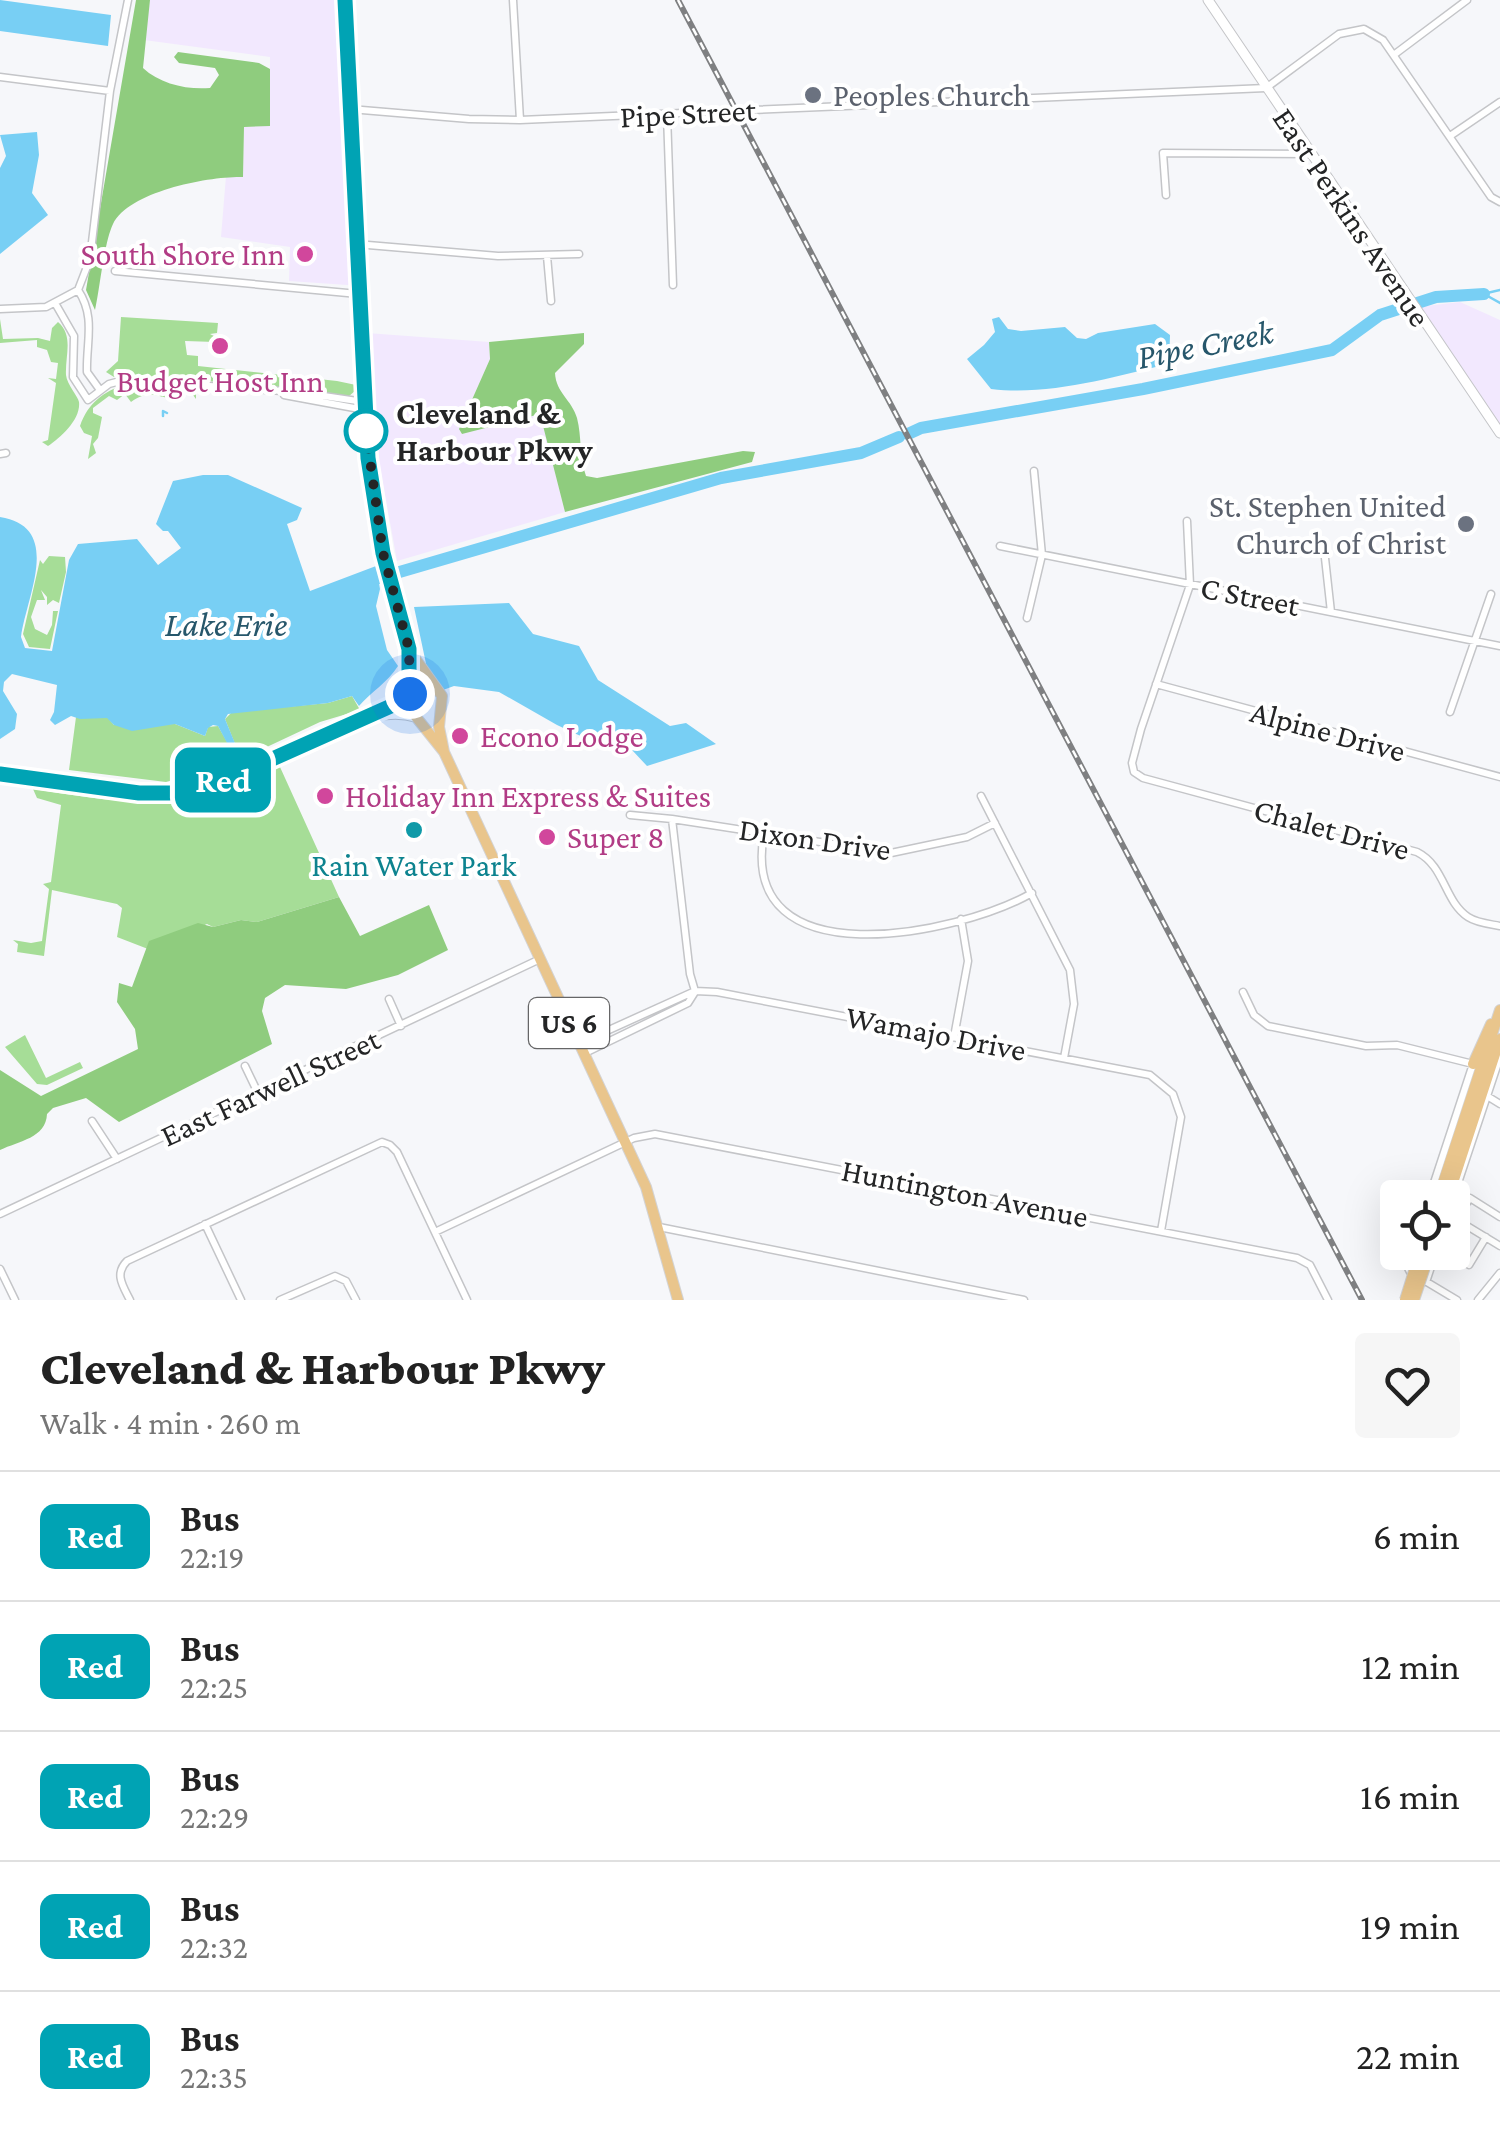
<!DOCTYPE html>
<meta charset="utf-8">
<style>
:root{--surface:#fff;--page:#f6f6f6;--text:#222;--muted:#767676;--line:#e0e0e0}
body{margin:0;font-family:"Crimson Pro",serif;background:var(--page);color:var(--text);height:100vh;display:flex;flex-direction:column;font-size:38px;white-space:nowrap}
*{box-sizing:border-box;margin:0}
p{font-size:32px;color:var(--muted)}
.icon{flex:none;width:55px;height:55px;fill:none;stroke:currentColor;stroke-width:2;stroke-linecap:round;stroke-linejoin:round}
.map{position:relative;height:1300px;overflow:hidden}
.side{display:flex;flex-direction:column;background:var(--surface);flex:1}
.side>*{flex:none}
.badge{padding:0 20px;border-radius:15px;font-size:35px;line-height:65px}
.fabs{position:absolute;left:1380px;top:1180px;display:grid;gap:20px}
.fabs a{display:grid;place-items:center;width:90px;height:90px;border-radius:10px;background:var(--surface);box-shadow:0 10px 40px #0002;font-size:50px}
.you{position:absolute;width:50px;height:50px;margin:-25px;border:8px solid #fff;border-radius:50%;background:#1a73e8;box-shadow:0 0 0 15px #1a73e833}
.map>.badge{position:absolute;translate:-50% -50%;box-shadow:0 0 0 5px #fff}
.round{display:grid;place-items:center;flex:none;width:105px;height:105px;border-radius:10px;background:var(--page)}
.headline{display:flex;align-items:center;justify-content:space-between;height:170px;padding:0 40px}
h1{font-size:48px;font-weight:800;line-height:75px}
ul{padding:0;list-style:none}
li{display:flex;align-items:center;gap:30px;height:130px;padding:0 40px;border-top:2px solid var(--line)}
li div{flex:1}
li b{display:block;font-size:38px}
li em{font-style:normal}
li .badge{min-width:110px;font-weight:700;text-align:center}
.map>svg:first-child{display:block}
</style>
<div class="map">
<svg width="1500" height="1300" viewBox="0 0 1500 1300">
<rect width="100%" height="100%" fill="#f6f7fa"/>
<path fill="#f2e8fe" d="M150,0h195l17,286 -73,-5 1,-34 -69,-10 5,-61h17l1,-49 26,-2v-68l-126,-17z
M1460,302l40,18v108l-83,-121z
M367,333l122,9 1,17 -31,70 3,5 78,-20 25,98 -168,49 -23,-127z"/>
<path fill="#a6dd97" d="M121,317l97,6 -1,10 -7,1 6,3 -1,5 -30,-1 2,14 11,1v10l139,15 19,4v5l-8,7 -103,-15 -61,-1 -42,-6 -28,2 -8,-5 12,-11z
M0,319l3,20 35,-1 12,3 2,-13 6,-6c16,14 7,33 8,53 1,10 12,21 13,27 2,17 -18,35 -31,44l-6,-4 6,-2 8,-57 -8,-5 8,1 2,-16 -7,-1 -4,-12 -10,-3v-7l-37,3z
M125,384l66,6 5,2v7l-3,-4 -19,-2 -3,6c-17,-4 -24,-8 -40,3l-6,-8 -8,6 -8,-4 -16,12v5l9,4 -4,21 -5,6 3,9 -8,6 4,-23 -8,-3 -4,-7c8,-23 23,-34 45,-42z
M49,556l16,1 1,15 -7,31 -6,-3 -6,5v-8l-6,-7 4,10h-8l-6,17 4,12 12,6 5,-10 1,-14h5l-8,38 -21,-2 -6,-13 17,-74 3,4z
M352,696l8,14 -40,12 -79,37 -16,-40 7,-7 96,-9z
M94,716l14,2 6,7 61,-1 30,12 3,-9 10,-1 20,35 -72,21 -97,-12 7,-53z
M280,767l59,130 -82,25 -16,-2 -28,7 -6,-3 -59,25 -31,-12 5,-29 -5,-4 -65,-14 -8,66 -27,-4 1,-8 -5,-4 18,3 11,-2 7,-52 -6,-5 8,-2 10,-77 -24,-7 -4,-9c72,11 143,25 212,-8l12,27 6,-4 -13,-25z
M25,1035l21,43 34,-16 3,6 -36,17 -10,-1 -32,-37z"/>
<path fill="#8fcc7e" d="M136,0h14l-7,68c17,16 44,22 67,20l9,-13 -4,-7 -36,-5 -5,-6 4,-5 81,11 11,6v57l-26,1 -1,50c-33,-1 -114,14 -130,47 -9,19 -13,63 -18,86l-9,-20z
M584,333v11l-29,29c1,20 17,27 22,45 5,19 2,39 9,58l11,2 146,-27 12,1 -3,10 -187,50 -25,-98 -78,20 -3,-5 31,-70 -1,-17z
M339,897l21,39 69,-31 19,45 -50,25 -52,14 -61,-4 -20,13 -3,13 10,33 -153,78 -33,-24 -33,10 -6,6c-1,24 -28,27 -47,36v-80l41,26 97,-47 -3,-20 -18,-27 2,-19 13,4 17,-46 49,-18 15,4 28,-7 16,2z"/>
<path fill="#78cff4" d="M0,0l111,15 -3,31 -108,-15z
M37,132l2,23 -7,38 16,22 -48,39v-86l6,-12 -6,-21z
M999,317l9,12 13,2 44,-4 12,11 9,1 12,-6 57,-9 15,11 -1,29c-57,13 -119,32 -178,25l-24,-30 17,-14 11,-13 -3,-13z
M203,475h25l74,33 -5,12 -10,4 23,67 66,-25 4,23 -4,17 11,44 11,16c-10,16 -28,27 -39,40l-7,-10 -24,7 -100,11 -3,5 14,34 -1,5h-3l-17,-32 -5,-1 -5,3 -3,8 -30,-12 -43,7 -18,-6 -7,-7 -27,1 -9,-3 -16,9 -5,-5 4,-8 3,-27 -45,-11 -8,8 -1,9 14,23 -2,15 -15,10v-222c64,10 26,80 21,120l4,11 27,3 17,-91 9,-16 59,-5 21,26 23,-17 -13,-17h-5l-7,-7 17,-43z
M509,603l24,31 46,12 19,34 72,46 16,-3 30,21 -69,22 -15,-16 -15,3 -60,-28 -58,-33 -45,-6 -11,4 -15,-17 -14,-66z"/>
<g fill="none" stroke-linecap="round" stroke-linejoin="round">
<path stroke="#78cff4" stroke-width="2.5" d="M1487,293l13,-3
M1484,294l16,9
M163,416v-5l4,2
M248,779l12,25"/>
<path stroke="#78cff4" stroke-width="12" d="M908,434l13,-6 222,-39 189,-39 48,-35 56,-18 48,-3
M379,578l342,-100 140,-25 38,-16"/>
<defs>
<path id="minor" d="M513,0l7,120
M1395,54l72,-54
M0,77l110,14
M350,109l119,10 51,1 746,-32 73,-54 25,-5 19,11 108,157 9,5
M667,115l6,170
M1450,136l50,-34
M1166,195l-3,-42 147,1
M356,244l142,12 81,-2
M547,256l4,45
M115,271l243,23
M78,290l12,-31 20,-168 18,-91
M78,290c18,27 8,52 9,82l13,18
M55,303l19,33 -1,41 15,23 21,-16 15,-4 173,12 67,10
M0,309l46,-2 32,-17
M284,395l81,15
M0,454l6,-1
M1187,521l3,64 -49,144 -9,34 2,9 9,6 274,74c28,14 27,49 51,65 9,6 22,7 32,9
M1000,546l500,100
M1324,549l7,63
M1027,618l15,-63 -8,-84
M1156,684l344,93
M1450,712l41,-118
M981,796l89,174 4,34 -10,54
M630,815l42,4 219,34 76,-16 28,-14
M672,819l18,155 5,17
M764,833c-27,148 194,102 268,60
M1243,992l11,23 14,11 98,20 31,-1 76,19 -44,134
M389,999l12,27
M954,1037l14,-76 -7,-42
M578,1044l117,-53 22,1 433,83 23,19 8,23 -20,114
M585,1053l103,-50 7,-11
M245,1066l13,27
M1487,1096l13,8
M92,1121l25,38
M1452,1201l48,-144
M0,1214l540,-255
M1454,1218l46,28
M1456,1219l14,-21 30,19
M205,1224l36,76
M659,1227l365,73
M435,1232l199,-94 21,-4 642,124 13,7 18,35
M1410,1252l-3,14 3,6 47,28
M1469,1265l17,-28
M0,1269l15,31
M1426,1282l10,-30
M130,1300c-7,-14 -16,-26 -3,-39l255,-119 8,3 7,7 70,148
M280,1300l55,-24 11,5 10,19
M1478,1300l22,-27"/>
<path id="secondary" d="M1208,0l292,433
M374,716l35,-18
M0,774c47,6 140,26 184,19 22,-4 44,-15 65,-23 44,-19 119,-68 166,-53"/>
<path id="primary" d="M345,0l23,459 15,94 26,96 -1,58 36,45
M409,650l33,46 -3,31 5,25 202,435 32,113
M1473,1064l18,-40
M1438,1198l62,-188
M1448,1198l52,-159"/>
</defs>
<use href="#minor" stroke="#c4c5c8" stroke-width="9"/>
<use href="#secondary" stroke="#c4c5c8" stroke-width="11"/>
<use href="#primary" stroke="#d3d3d4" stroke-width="12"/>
<use href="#minor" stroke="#fff" stroke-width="6"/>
<use href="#secondary" stroke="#fff" stroke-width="9"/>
<use href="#primary" stroke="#e9c58c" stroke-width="10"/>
<defs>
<path id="rail" d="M678,0l684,1300"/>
</defs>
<use href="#rail" stroke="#7f8082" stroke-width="6"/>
<use href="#rail" stroke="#fff" stroke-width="2.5" stroke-dasharray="8" stroke-linecap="butt"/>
<defs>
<path id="primary-bridge" d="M1405,1300l15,-48
M1414,1300l16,-48"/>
</defs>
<use href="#primary-bridge" stroke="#d3d3d4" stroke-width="12" stroke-linecap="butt"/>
<use href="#primary-bridge" stroke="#e9c58c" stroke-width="10"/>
</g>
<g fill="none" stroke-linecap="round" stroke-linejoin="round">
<defs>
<path id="line" d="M0,774l139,19h43l70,-25 157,-70v-49l-26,-96 -15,-95 -23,-458"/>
</defs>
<use href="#line" stroke="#fff" stroke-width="22"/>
<use href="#line" stroke="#00a3b4" stroke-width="15"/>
<path stroke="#242526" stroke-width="10" stroke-dasharray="0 18" d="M366,431l17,122 26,96 1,45"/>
</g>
<g fill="#6b7280" stroke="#fff" stroke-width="4">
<circle cx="813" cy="95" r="10"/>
<circle cx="1466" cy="524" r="10"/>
</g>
<g fill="#d1479c" stroke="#fff" stroke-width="4">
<circle cx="305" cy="254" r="10"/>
<circle cx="220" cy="346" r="10"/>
<circle cx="460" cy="736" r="10"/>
<circle cx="325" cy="796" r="10"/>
<circle cx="547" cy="837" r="10"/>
</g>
<circle fill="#fff" stroke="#00a3b4" stroke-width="5" cx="366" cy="431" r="20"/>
<circle fill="#0f9aa8" stroke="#fff" stroke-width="4" cx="414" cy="830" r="10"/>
<g text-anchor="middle" stroke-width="8" stroke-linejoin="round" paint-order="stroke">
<rect fill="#fff" stroke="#666667" stroke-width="2.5" x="529" y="998" width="80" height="50" rx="8"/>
<g font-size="30" font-weight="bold" fill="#242526">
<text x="569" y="1033">US 6</text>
</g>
<g font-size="32" fill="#5b616d" stroke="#fff" text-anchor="start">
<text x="833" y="106">Peoples Church</text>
<text x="1446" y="517" text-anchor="end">St. Stephen United<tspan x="1446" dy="37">Church of Christ</tspan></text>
</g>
<g font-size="32" fill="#242526" stroke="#fff">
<text transform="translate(688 113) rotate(-3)" y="11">Pipe Street</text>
<text transform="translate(1352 217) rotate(56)" y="11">East Perkins Avenue</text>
<text transform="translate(1250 596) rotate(11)" y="11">C Street</text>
<text transform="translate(1328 731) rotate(15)" y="11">Alpine Drive</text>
<text transform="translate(1332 829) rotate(15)" y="11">Chalet Drive</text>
<text transform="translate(815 839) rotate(8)" y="11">Dixon Drive</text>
<text transform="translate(936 1033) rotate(11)" y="11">Wamajo Drive</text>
<text transform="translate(270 1087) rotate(-25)" y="11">East Farwell Street</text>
<text transform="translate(965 1193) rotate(11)" y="11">Huntington Avenue</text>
</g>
<g font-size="32" fill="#b23c85" stroke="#fff" text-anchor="start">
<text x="285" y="265" text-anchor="end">South Shore Inn</text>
<text x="220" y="392" text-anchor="middle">Budget Host Inn</text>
<text x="480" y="747">Econo Lodge</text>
<text x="345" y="807">Holiday Inn Express &amp; Suites</text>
<text x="567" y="848">Super 8</text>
</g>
<g font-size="32" font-weight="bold" fill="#242526" stroke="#fff" text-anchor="start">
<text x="396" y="424">Cleveland &amp;<tspan x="396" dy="37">Harbour Pkwy</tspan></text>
</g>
<g font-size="32" fill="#0d838f" stroke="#fff">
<text x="414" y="876">Rain Water Park</text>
</g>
<g font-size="35" font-style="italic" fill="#27576b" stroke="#fff">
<text transform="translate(1205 344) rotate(-11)" y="12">Pipe Creek</text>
<text x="226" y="636">Lake Erie</text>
</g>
</g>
</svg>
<div class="fabs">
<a><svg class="icon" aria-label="locate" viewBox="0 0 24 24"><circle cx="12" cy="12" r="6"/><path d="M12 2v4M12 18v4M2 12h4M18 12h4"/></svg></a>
</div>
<div class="you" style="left:410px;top:694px"></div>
<b class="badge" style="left:223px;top:780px;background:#00a3b4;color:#fff">Red</b>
</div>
<section class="side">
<div class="headline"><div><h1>Cleveland &amp; Harbour Pkwy</h1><p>Walk · 4 min · 260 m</p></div><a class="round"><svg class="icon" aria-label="heart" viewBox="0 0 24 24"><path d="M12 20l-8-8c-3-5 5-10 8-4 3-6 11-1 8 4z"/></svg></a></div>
<ul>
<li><span class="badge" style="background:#00a3b4;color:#fff">Red</span><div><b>Bus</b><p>22:19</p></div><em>6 min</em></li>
<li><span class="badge" style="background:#00a3b4;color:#fff">Red</span><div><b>Bus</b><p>22:25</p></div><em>12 min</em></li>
<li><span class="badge" style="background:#00a3b4;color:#fff">Red</span><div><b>Bus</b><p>22:29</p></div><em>16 min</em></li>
<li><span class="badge" style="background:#00a3b4;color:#fff">Red</span><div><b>Bus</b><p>22:32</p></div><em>19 min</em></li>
<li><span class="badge" style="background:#00a3b4;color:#fff">Red</span><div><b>Bus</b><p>22:35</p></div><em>22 min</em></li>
</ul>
</section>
